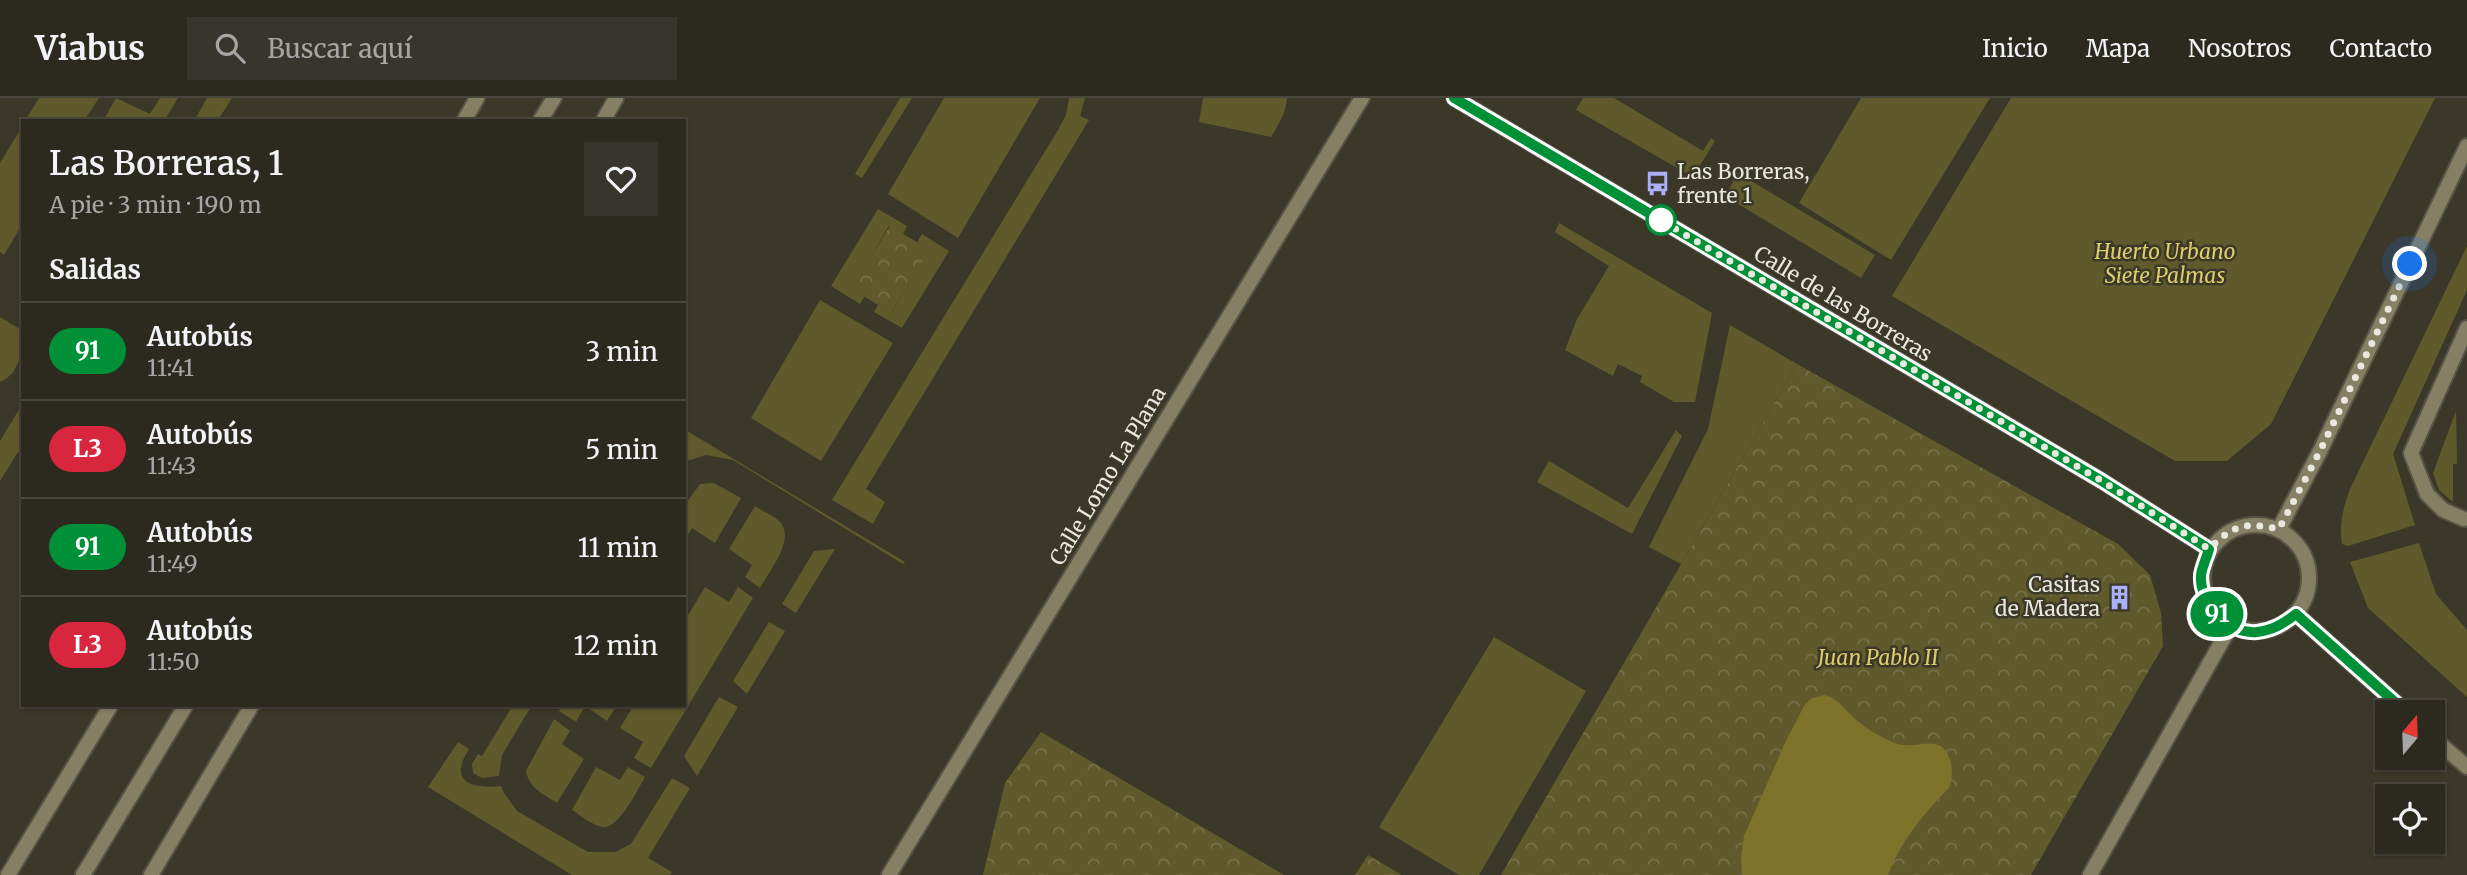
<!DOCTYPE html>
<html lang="es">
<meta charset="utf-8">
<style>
:root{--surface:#2c2a1f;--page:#38362c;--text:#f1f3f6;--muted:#a6a7a4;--line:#48463d}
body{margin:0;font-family:Merriweather,serif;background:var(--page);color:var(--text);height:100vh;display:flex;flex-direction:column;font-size:26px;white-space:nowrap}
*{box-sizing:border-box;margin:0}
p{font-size:23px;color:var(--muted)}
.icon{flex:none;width:38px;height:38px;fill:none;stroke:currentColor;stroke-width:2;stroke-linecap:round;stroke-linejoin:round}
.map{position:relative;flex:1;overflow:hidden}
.sheet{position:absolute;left:21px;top:21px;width:665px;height:588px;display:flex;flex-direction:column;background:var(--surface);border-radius:0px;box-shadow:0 2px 5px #0004,0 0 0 2px var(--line)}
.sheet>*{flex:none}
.badge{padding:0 14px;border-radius:23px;font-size:24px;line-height:46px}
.needle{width:46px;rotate:19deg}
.fabs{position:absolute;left:2375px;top:602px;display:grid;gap:14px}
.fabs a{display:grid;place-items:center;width:70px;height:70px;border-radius:0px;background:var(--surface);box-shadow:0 2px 5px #0004,0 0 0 2px var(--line);font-size:35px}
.you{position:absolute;width:35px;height:35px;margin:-18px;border:5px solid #fff;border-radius:50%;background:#1a73e8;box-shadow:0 0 0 10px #1a73e833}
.map>.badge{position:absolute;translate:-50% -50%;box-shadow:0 0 0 4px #fff}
h2{padding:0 28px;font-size:26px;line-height:63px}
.round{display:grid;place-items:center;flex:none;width:74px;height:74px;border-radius:0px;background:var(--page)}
.head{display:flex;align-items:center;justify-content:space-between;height:119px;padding:0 28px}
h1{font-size:33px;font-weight:600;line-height:52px}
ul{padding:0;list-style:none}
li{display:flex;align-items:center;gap:21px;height:98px;padding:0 28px;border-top:2px solid var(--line)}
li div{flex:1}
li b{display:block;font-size:26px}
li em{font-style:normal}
li .badge{min-width:77px;font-weight:700;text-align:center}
header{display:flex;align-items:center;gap:42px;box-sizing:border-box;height:98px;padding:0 35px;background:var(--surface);border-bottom:2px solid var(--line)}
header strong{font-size:33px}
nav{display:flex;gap:38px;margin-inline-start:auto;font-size:24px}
.search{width:490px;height:63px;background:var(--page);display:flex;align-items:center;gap:18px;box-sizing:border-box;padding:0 24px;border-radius:0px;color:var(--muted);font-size:26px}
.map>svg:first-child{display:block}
</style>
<header>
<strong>Viabus</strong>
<div class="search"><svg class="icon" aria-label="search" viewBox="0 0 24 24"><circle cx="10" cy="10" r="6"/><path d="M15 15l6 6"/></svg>Buscar aquí</div>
<nav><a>Inicio</a><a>Mapa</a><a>Nosotros</a><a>Contacto</a></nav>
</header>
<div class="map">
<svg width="2467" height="777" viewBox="0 0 2467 777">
<defs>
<pattern id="forest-crowns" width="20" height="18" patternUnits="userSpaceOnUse" patternTransform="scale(1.75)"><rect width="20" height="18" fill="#60592b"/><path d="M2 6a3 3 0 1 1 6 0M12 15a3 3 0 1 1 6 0" fill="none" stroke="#777149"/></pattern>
</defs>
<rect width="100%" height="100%" fill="#3b3829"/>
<path fill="#60592b" d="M39,0h60l-15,23h-59z
M116,0l34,16 10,-16h18l-14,23h-61z
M207,0h25l-12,19 2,4h-28z
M900,0h12l-50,80 -7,-4z
M944,0h96l-82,140 -70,-44z
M1069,0h16l-5,18 9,4 -223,369 19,13 -12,22 -41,-24 226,-370 8,-15z
M1203,0h84c-1,15 -8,26 -16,39l-72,-15z
M1583,0h31l89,53 8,-13 4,3 -22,36 -117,-67z
M1861,0h129l-99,162 -92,-57z
M2011,0h424l-164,326 -44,37h-52l-283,-165z
M23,27v98l-19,32 -4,-3v-89z
M1738,75l137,82 -14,23 -136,-82z
M878,111l29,17 -4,8 -14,-8 -37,62 13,8 -5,8 -29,-18z
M1559,125l153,90 -17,89h-21l-34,-20 2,-6 -24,-12 -5,12 -48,-26 12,-31 32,-53 -54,-34z
M922,136l27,17 -47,77 -28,-16 4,-7 14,7 37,-62 -12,-8z
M2467,148v44l-74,164 22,71 -67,21 -6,-2c-3,-20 1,-36 8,-55z
M820,202l73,43 -72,118 -70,-43z
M0,219l23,14c0,18 -3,43 -23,51z
M1730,227l67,39 -116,200 -32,-17 59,-118z
M23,305v47l-2,3 -3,-1 -18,29v-40z
M2456,313l1,53h-4v38l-14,-12 -6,-17z
M684,331l221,133 -2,2 -170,-104 -27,-5 -22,7z
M1676,332l6,6 -50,98 -95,-52 12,-21 79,47z
M714,385l27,15 -26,45 -23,-15 -8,13v-35l16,-22z
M755,408c7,5 18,9 24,15 18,17 -10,50 -19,67l-15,-11 7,-12 -23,-16z
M2419,445l17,51 31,36v67l-99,-89 -18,-46z
M835,451l-39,64 -14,-9 32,-53z
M705,489l24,15 9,-15 15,11 -102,170 -17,-10 9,-16 -23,-14 14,-23h50v-83z
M769,524l16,9 -38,63 -14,-13z
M1494,539l92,54 -107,184h-20l-80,-48z
M719,599l19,10 -41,69 -13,-20z
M513,607h19l-30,50 -3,21 -17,2 -9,-5 -1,-9 6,-10 4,2z
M563,607h54l-10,16 -22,-15 -9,16 -17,-11z
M554,621l16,12 -8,13 22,15 -27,44c-14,-9 -28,-15 -31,-32z
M458,644l11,7c-21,33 2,40 32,37l3,7 13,18 71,41h27l16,-8 41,-66 18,10 -42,70 24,14 -2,3h-98l-144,-88z
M596,669l24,13 8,-13 17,10c-8,13 -26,53 -43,50 -10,-2 -21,-11 -30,-17z"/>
<path fill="url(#forest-crowns)" d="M890,128l40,24 -39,63 -40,-25z
M1797,266l321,180 32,31 11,38 2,33 -132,229h-530z
M1041,634l243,143h-301l22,-92z
M1368,757l34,20h-47z"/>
<path fill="#7e732b" d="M1824,597c14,3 19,13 29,22 10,10 29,21 42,26 16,7 35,-5 47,4 11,10 12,28 7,41 -25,25 -48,53 -61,87h-146l-1,-18 3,-21 42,-95 19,-37 7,-6z"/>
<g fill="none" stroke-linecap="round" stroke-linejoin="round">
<defs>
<path id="service" d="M2464,421l-21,-9 -16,-16 -16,-41 56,-125"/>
<path id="pedestrian" d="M540,23l14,-23
M83,777l103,-170"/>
<path id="minor" d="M1454,0l648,383 107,68
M2203 480a53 53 0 1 1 106 0a53 53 0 1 1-106 0Z
M2279,431l41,-78 147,-305
M2296,516l110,98
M2432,639l35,30
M889,777l473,-777
M2090,777l140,-248"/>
<path id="tertiary" d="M464,23l13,-23
M603,23l13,-23
M8,777l103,-170
M151,777l101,-170"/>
</defs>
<use href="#service" stroke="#575446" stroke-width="18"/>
<use href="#pedestrian" stroke="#575446" stroke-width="18"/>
<use href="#minor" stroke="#575446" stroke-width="18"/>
<use href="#tertiary" stroke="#575446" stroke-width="18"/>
<use href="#service" stroke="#858064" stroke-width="14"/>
<use href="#pedestrian" stroke="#858064" stroke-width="14"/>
<use href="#minor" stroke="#858064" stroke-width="14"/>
<use href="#tertiary" stroke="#858064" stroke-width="14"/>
</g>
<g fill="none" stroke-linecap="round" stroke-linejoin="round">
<defs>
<path id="line" d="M1454,0l648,383 107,68c-2,8 -7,18 -8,26 -2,28 27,60 56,57 16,-2 26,-8 39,-18l110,98"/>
</defs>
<use href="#line" stroke="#fff" stroke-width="16"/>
<use href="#line" stroke="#009038" stroke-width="10"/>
<path stroke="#e9e8de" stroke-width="7" stroke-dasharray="0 12.6" d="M1661,122l-9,-5 450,266 107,68c26,-25 35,-27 70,-20l41,-78 90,-187"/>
</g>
<defs>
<symbol id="bus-bare" viewBox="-9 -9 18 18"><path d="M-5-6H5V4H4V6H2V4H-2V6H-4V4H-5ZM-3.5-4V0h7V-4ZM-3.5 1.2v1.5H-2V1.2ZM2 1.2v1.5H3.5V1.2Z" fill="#aab0fb" stroke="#3b3829" stroke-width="2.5" paint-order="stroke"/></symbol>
<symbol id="building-bare" viewBox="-9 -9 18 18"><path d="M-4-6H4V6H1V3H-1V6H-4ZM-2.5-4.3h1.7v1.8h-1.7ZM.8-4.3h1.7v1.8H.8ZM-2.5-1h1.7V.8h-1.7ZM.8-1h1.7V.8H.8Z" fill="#aab0fb" stroke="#3b3829" stroke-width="2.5" paint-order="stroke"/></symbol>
</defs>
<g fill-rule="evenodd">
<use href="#bus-bare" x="1640" y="68" width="35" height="35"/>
<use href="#building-bare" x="2102" y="482" width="35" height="35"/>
</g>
<circle fill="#fff" stroke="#009038" stroke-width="3.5" cx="1661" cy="122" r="14"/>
<g text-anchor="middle" stroke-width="5" stroke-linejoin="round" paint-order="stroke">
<g font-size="21" fill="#e9e8de" stroke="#3b3829" text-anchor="start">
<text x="1677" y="81">Las Borreras,<tspan x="1677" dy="24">frente 1</tspan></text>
<text x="2100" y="494" text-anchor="end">Casitas<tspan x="2100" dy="24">de Madera</tspan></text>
</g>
<g font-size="21" font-style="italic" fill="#ddcd68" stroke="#3b3829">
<text x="2165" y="161">Huerto Urbano<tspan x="2165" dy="24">Siete Palmas</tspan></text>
<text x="1878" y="567">Juan Pablo II</text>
</g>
<g font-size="21" fill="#e9e8de" stroke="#3b3829">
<text transform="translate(1843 206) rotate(31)" y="7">Calle de las Borreras</text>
<text transform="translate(1108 378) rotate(-59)" y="7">Calle Lomo La Plana</text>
</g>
</g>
</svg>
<div class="fabs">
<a><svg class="needle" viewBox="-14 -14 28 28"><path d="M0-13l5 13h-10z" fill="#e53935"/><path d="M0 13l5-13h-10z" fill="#a6a7a4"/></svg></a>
<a><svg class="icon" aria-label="locate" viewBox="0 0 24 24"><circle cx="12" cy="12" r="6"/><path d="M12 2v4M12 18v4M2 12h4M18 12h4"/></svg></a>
</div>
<div class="you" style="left:2410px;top:166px"></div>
<b class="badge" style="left:2217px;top:516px;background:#009038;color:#fff">91</b>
<section class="sheet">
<div class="head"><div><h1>Las Borreras, 1</h1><p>A pie · 3 min · 190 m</p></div><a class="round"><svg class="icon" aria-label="heart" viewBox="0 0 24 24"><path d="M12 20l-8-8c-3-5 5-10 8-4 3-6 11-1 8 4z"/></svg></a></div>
<h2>Salidas</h2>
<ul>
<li><span class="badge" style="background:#009038;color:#fff">91</span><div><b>Autobús</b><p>11:41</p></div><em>3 min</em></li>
<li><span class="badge" style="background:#d7263d;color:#fff">L3</span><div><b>Autobús</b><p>11:43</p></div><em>5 min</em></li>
<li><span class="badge" style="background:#009038;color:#fff">91</span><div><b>Autobús</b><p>11:49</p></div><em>11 min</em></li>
<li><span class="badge" style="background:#d7263d;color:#fff">L3</span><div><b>Autobús</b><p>11:50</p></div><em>12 min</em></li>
</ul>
</section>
</div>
